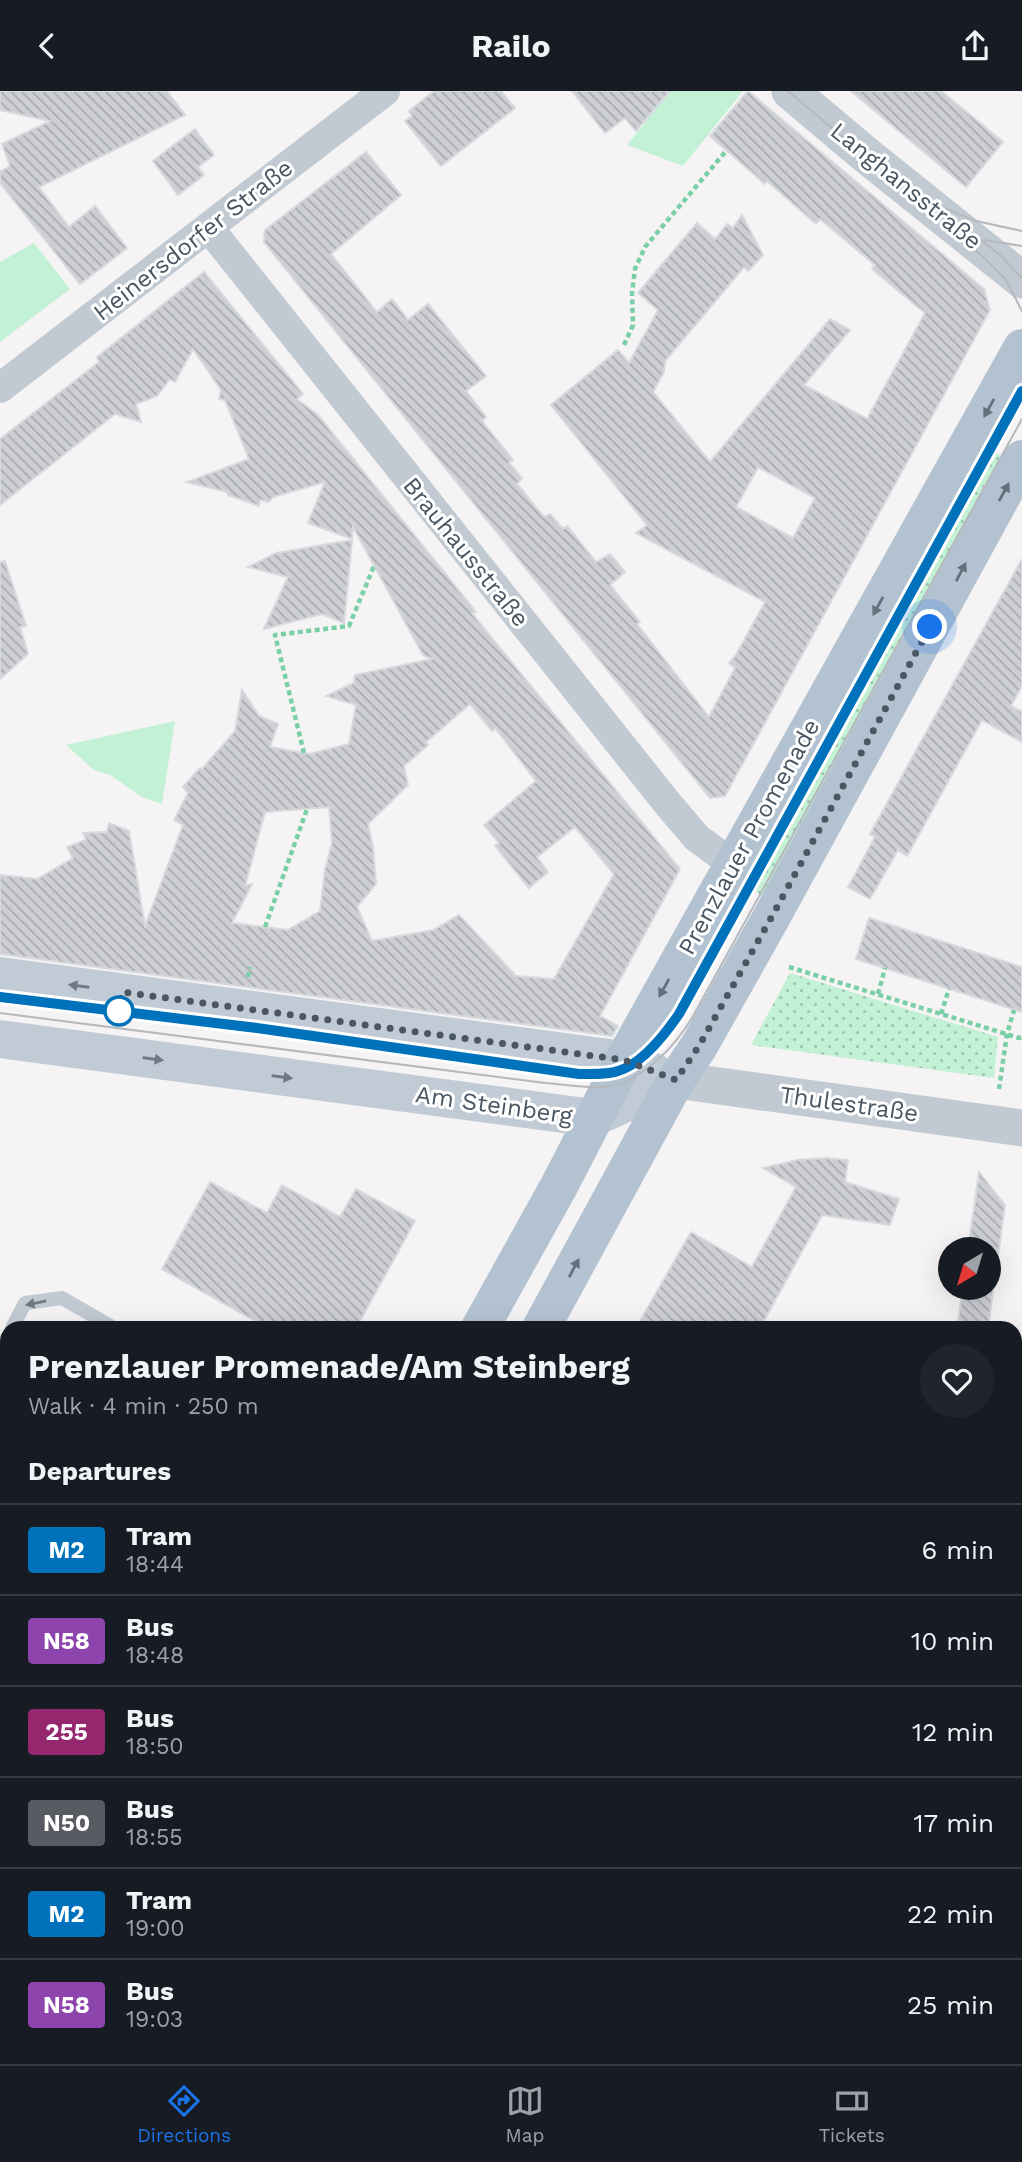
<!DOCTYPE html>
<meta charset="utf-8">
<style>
:root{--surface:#171b24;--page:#20242c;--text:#f1f3f6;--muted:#9ea1a6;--line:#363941;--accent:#1a73e8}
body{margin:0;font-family:"Work Sans",sans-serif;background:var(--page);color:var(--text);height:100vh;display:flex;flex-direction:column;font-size:26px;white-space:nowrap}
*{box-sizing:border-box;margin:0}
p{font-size:23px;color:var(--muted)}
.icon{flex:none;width:38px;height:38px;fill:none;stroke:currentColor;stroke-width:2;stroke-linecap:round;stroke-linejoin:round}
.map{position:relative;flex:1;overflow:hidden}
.sheet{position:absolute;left:0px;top:1230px;width:1022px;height:744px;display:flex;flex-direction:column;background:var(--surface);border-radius:21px 21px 0 0;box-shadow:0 7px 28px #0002}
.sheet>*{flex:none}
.badge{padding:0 14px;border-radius:5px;font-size:24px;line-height:46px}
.needle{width:46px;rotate:218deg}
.buttons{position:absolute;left:938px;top:1146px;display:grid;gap:14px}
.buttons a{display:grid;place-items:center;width:63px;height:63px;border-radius:50%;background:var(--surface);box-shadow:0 7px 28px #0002;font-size:35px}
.you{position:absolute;width:35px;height:35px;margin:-18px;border:5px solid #fff;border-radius:50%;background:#1a73e8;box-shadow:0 0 0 10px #1a73e833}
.map>.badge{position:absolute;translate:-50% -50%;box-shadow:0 0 0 4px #fff}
h2{padding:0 28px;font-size:26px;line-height:63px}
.round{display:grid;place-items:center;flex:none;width:74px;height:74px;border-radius:37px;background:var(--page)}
.overview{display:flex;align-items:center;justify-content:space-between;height:119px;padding:0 28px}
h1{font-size:33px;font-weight:700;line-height:52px}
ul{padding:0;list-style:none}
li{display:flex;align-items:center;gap:21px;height:91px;padding:0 28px;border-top:2px solid var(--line)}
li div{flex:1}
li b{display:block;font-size:26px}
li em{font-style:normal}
li .badge{min-width:77px;font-weight:700;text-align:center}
header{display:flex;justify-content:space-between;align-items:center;height:91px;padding:0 28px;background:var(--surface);font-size:32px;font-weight:700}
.dock{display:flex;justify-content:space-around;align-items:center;height:98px;border-top:2px solid var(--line);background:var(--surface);font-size:19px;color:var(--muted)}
.dock a{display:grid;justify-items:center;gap:4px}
.dock .current{color:var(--accent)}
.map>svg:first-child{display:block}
</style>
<header><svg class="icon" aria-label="back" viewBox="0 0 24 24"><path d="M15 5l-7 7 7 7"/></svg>Railo<svg class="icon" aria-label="share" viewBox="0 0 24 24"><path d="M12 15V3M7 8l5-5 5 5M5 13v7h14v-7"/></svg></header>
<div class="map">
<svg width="1022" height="1973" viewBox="0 0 1022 1973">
<defs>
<pattern id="grass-dots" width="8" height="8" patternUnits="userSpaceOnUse" patternTransform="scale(1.75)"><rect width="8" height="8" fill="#c3f1d5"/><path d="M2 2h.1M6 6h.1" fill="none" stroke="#a0c6b0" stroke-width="1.8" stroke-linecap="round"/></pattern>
<pattern id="building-back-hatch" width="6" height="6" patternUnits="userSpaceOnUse" patternTransform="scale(1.75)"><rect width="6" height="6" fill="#cdcfd5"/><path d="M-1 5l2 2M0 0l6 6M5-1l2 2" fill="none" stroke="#a8abb0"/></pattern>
</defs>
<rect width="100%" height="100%" fill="#f5f3f3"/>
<path fill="url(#grass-dots)" d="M985,356l20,11 -241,443 -18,-24z
M790,882l208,64 -4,41 -243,-33z"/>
<path fill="#c3f1d5" d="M670,0h73l-60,75 -56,-21z
M34,152l36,46 -70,53v-80z
M175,630l-13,83 -20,-7 -32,-22 -16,-5 -28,-25z
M1015,1488h7v293l-5,10z"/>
<path fill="url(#building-back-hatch)" stroke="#d7d9de" stroke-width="2" fill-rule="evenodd" d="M0,0h167l18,24 -146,72 30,40 26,-21 32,42 -47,36 -80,-101v-11l10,-6 -8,-22 48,-23 -50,-11z
M434,0h67l14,17 -74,58 -36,-45 7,-5 -3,-5z
M572,0h98l-34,40 -11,-13 -20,15z
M748,0l236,198 6,21 -265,486 -15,2 -446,-556 1,-12 101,-78 35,43 -70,59 46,58 15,-13 16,21 20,-16 58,72 -20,15 20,26 -4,4 31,39 -4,3 13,15 -5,6 27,33 6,-3 13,15 4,-3 29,36 14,-8 15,18 -15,13 30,37 -3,2 72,93 26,-49 -6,-5 7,-8 29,-53 -129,-69 11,-8 -96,-120 67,-55 11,13 29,-53 -20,-17 59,-70 18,16 12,-15 6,4 9,-13 21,40 -15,16 -4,-4 -79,94 -1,11 -11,20 57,70 120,-143 20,11 -46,55 63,34 58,-106 -53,-44 3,-4 -55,-46 -4,5 -49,-43 -2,3 -55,-48zM758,376l57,31 -22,40 -57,-31z
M851,0h90l62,51 -37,45z
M195,38l19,26 -16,12 6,8 -26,20 -25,-34z
M204,181l99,122 -6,5 21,16 158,197 -4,1 24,30 184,226 -80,147 18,10 -6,10 -612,-82v-79l37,4 36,-21 -6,-11 19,-7 -3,-7 24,-1 2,-9 20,8 16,95 38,-101 -9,-5 14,-27 -5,-6 17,-19 2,1 33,-38 7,-41 17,26 19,8 -8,23 40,7 39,-10 7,-39 -30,-9 28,-13 1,-8 77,-16 -9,-4 -70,-128 -1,12 -44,-16 17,-41 -52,15 -4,5 -9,-2 -1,6 -31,-11 -1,-3 -40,-10 62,-23 -24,-59 -6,-1 2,-9 -28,-41 -18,33 -5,-3 -13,17 -21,8 5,18 -26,-8 -115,91v-66l99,-77 -2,-5zM470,613l22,27 3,-3 41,53 -52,44 15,18 -4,3 34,42 19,-16 -11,-15 38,-30 39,47 -60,105 -38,-3 -57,-61 -26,15 -61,11 -15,-34 19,-23 -3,-36 -5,-24 40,-39 -4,-19 24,-21 -2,-3zM329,716l3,36 -7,26 -5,42 -32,19 -56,-7 20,-39 -7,2 20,-74z
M352,449l-8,83 -22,-9 -58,15 24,-52 -40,-10 28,-14z
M1022,468v127l-11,20 11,6v30l-40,-22 -75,136 -9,-6 -28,49 -22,-12 27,-50 -5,-3z
M5,470l21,65 -6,1 8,27 -28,25v-117z
M869,827l153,49v45l-166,-53z
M825,1067l23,2 -3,22 54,17 -9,26 -68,-10 -62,113h-124l55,-96 61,35 44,-80 -33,-19 34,-8z
M979,1081l26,33 -17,123h-31l6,-40h26v-39h-21z
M210,1091l57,31 15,-28 58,32 16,-28 59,32 -59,107h-88l-106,-59z"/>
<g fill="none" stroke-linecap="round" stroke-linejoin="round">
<path stroke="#7ad0a6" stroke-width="4.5" stroke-dasharray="5 3.5" stroke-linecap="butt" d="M624,254l9,-20 -1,-32 3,-24 10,-22 81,-96
M304,662l-29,-118 74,-9 25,-60
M265,836l42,-118
M789,876l230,71 3,-1
M248,886l2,-10
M878,903l7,-26
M941,923l8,-25
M999,998l8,-55 7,-24
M1015,1490l7,1
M1015,1563l7,-46"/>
<path stroke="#c1cad2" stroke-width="14" d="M12,1237l13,-25 37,-5 52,30
M0,1261l7,-14
M0,1686l7,4
M0,1792l7,4
M0,1865l7,4
M0,1897l7,-12"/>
<path stroke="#c1cad2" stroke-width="30" d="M209,137l459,576 29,34 37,27
M0,297l385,-297
M1015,1851l7,-12
M323,1967l11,6
M265,1973l3,-6
M946,1973l3,-6"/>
<path stroke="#c1cad2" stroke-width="37" d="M790,0l76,64 156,125
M676,989l346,48"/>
<path stroke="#c1cbd6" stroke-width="38" d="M0,885l624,84 30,12
M0,948l593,79 83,-38"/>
<path stroke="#b3c2d1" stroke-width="38" d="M480,1237l79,-142 65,-126 398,-712
M541,1237l135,-248 23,-34 72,-128 251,-459
M77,1973l4,-6
M145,1973l4,-6"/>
<path stroke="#b5b8bd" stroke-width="2" d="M788,0l187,158 31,31 16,31
M935,113l41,17 46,10
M965,136l35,28 22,23
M984,149l38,6
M0,905l257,32 322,46c12,0 28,1 39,-3 24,-7 48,-37 61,-57l343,-623
M0,922l545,70c17,1 50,7 65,3 36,-8 64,-39 82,-68l330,-599"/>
</g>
<defs><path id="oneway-solid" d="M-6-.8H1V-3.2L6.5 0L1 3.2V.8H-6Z" transform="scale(1.75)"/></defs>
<g fill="#64717d">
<use href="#oneway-solid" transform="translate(989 317) rotate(119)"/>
<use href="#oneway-solid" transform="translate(1004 401) rotate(-61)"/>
<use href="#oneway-solid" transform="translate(961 481) rotate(-62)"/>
<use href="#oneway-solid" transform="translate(878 515) rotate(119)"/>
<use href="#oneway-solid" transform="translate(664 897) rotate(119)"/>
<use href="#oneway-solid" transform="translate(574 1177) rotate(-62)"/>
</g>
<g fill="#6e7984">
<use href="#oneway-solid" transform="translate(79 895) rotate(-172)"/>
<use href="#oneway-solid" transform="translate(153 968) rotate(8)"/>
<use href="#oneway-solid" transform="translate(282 986) rotate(8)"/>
</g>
<use fill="#6e7983" href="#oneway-solid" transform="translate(36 1212) rotate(168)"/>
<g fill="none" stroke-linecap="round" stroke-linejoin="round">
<defs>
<path id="line" d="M0,906l257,31 322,46c12,0 28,1 39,-3 24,-7 48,-38 61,-57l343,-623"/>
</defs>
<use href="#line" stroke="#fff" stroke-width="16"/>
<use href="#line" stroke="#0072bc" stroke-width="10"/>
<path stroke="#4a5661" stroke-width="7" stroke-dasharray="0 12.6" d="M119,920l3,-19 502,68 52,20 23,-34 72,-128 159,-291"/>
</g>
<circle fill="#fff" stroke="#0072bc" stroke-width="3.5" cx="119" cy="920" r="14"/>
<g text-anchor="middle" stroke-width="6" stroke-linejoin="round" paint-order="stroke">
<g font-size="24" fill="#4a5661" stroke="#fff">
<text transform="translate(906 95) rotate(39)" y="8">Langhansstraße</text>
<text transform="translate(193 149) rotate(-38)" y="8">Heinersdorfer Straße</text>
<text transform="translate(466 461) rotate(51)" y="8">Brauhausstraße</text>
<text transform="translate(749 746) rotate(-61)" y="8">Prenzlauer Promenade</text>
<text transform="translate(849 1013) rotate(8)" y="8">Thulestraße</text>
<text transform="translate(494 1014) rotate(8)" y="8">Am Steinberg</text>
</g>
</g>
</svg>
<div class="buttons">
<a><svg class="needle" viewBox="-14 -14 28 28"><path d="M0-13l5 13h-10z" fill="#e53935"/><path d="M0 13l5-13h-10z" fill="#9ea1a6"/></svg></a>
</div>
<div class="you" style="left:930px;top:536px"></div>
<section class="sheet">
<div class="overview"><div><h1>Prenzlauer Promenade/Am Steinberg</h1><p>Walk · 4 min · 250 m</p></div><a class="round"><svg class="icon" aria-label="heart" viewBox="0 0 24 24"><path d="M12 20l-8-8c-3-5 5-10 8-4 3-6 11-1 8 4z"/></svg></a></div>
<h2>Departures</h2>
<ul>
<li><span class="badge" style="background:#0072bc;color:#fff">M2</span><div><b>Tram</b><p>18:44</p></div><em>6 min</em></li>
<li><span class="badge" style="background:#8e44ad;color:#fff">N58</span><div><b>Bus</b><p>18:48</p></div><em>10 min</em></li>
<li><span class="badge" style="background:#95276e;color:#fff">255</span><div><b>Bus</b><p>18:50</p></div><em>12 min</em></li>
<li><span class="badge" style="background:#595b62;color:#fff">N50</span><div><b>Bus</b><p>18:55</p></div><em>17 min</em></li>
<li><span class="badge" style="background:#0072bc;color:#fff">M2</span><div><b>Tram</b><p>19:00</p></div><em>22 min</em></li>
<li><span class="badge" style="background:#8e44ad;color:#fff">N58</span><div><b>Bus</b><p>19:03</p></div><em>25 min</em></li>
</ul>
</section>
</div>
<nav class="dock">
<a class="current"><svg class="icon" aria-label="directions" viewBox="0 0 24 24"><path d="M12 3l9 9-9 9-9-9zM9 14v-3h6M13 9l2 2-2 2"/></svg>Directions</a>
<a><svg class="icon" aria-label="map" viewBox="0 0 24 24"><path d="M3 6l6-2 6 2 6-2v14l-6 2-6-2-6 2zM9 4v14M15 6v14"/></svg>Map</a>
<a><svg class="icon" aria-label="tickets" viewBox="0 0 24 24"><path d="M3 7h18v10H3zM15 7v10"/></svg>Tickets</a>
</nav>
